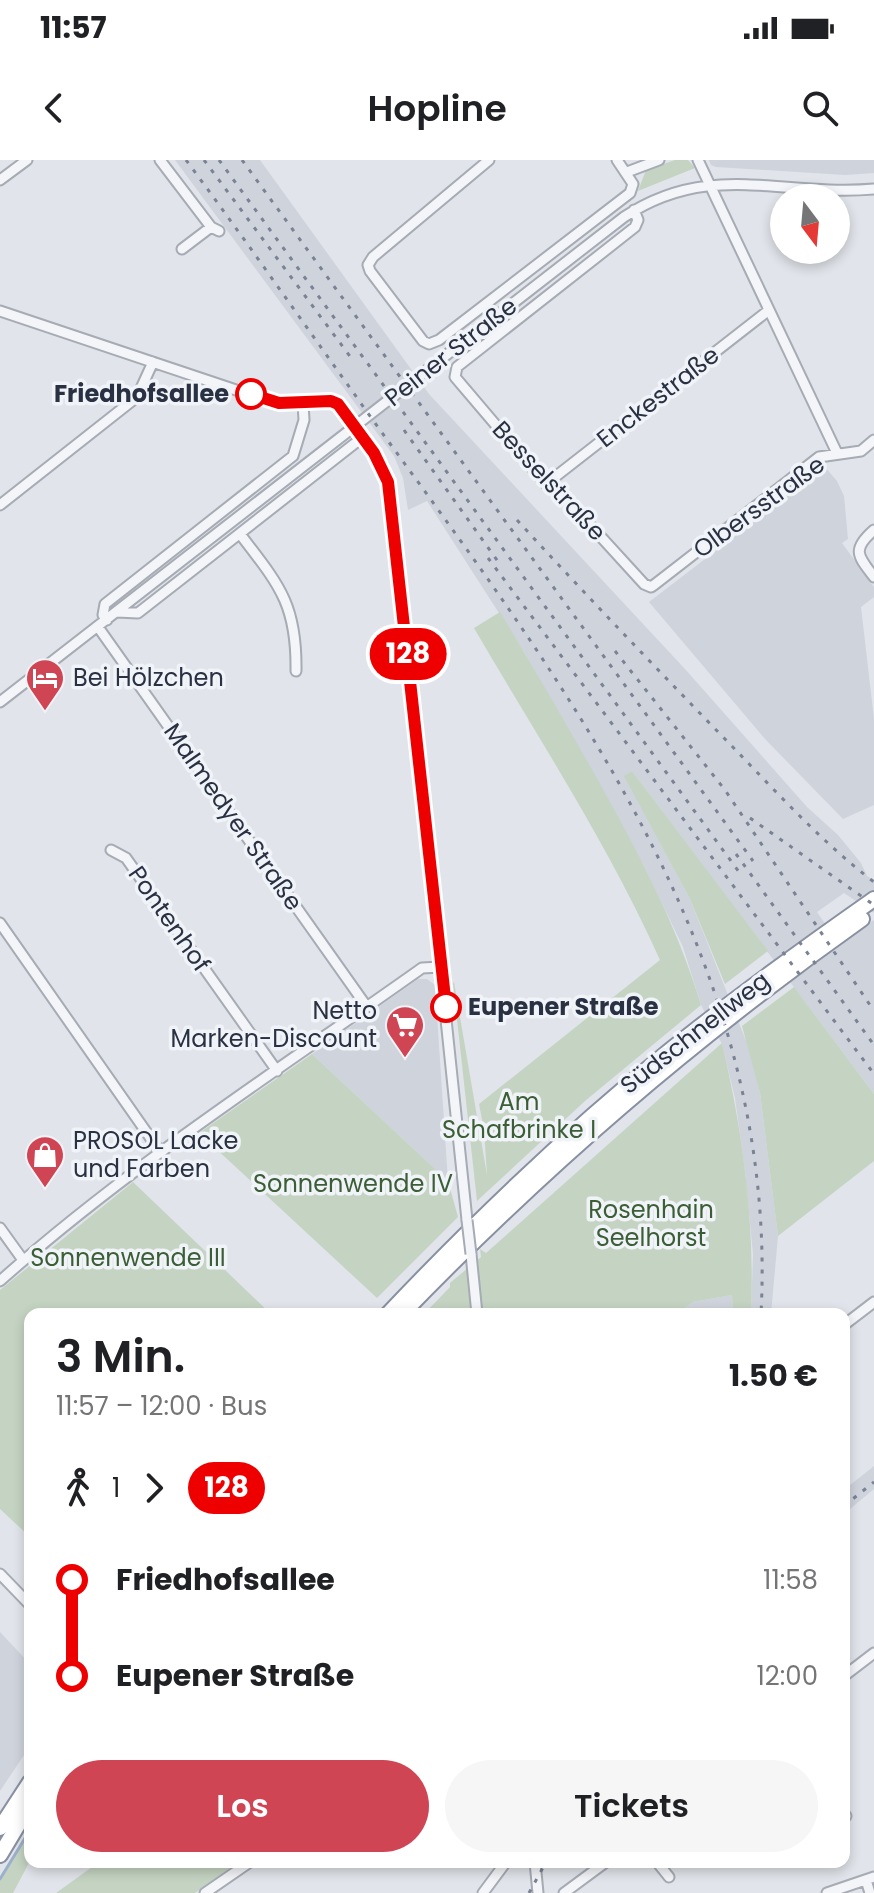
<!DOCTYPE html>
<html lang="de">
<meta charset="utf-8">
<style>
:root{--surface:#fff;--page:#f6f6f6;--text:#202124;--muted:#757577;--accent:#d04553}
body{margin:0;font-family:Poppins,sans-serif;background:var(--page);color:var(--text);height:100vh;display:flex;flex-direction:column;font-size:30px;white-space:nowrap}
*{box-sizing:border-box;margin:0}
p{font-size:26px;color:var(--muted)}
.icon{flex:none;width:44px;height:44px;fill:none;stroke:currentColor;stroke-width:2;stroke-linecap:round;stroke-linejoin:round}
.map{position:relative;flex:1;overflow:hidden}
.panel{position:absolute;left:24px;top:1148px;width:826px;height:560px;display:flex;flex-direction:column;background:var(--surface);border-radius:16px;box-shadow:0 4px 12px #0003}
.panel>*{flex:none}
.badge{padding:0 16px;border-radius:26px;font-size:28px;line-height:52px}
.needle{width:52px;rotate:164deg}
.buttons{position:absolute;left:770px;top:24px;display:grid;gap:16px}
.buttons a{display:grid;place-items:center;width:80px;height:80px;border-radius:50%;background:var(--surface);box-shadow:0 4px 12px #0003;font-size:40px}
.map>.badge{position:absolute;translate:-50% -50%;box-shadow:0 0 0 4px #fff}
.legs{display:flex;align-items:center;gap:12px;height:88px;padding:0 32px;font-size:26px}
.legs p{margin-inline-start:auto}
.headline{display:flex;align-items:center;justify-content:space-between;height:136px;padding:0 32px}
h1{font-size:44px;font-weight:600;line-height:60px}
.action{display:flex;gap:16px;margin-top:auto;padding:16px 32px}
.action a{flex:1;height:92px;border-radius:48px;background:var(--accent);color:#fff;font-size:32px;font-weight:600;line-height:92px;text-align:center}
.action a+a{background:var(--page);color:var(--text)}
ul{padding:0 32px;list-style:none}
li{display:flex;align-items:center;gap:28px;height:96px;font-size:30px}
li i{display:grid;place-items:center;width:12px;height:100%;margin:0 10px;background:currentColor}
li i::after{content:'';width:20px;height:20px;margin:-10px;border:6px solid;border-radius:50%;background:var(--surface)}
li p{margin-inline-start:auto}
li:first-child i{background:linear-gradient(#0000 50%,currentColor 0)}
li:last-child i{background:linear-gradient(currentColor 50%,#0000 0)}
.status{display:flex;justify-content:space-between;align-items:center;height:56px;padding:0 40px;background:var(--surface);direction:ltr}
.status svg{height:22px;fill:currentColor}
header{display:flex;justify-content:space-between;align-items:center;height:104px;padding:0 32px;background:var(--surface);font-size:36px;font-weight:600}
.map>svg:first-child{display:block}
</style>
<div class="status"><b>11:57</b><svg viewBox="0 0 49 12"><path d="M0 12V9h3v3zM5 12V6h3v6zM10 12V3h3v9zM15 12V0h3v12zM26 1h20v11H26zM47 4h2v5h-2z"/></svg></div>
<header><svg class="icon" aria-label="back" viewBox="0 0 24 24"><path d="M15 5l-7 7 7 7"/></svg>Hopline<svg class="icon" aria-label="search" viewBox="0 0 24 24"><circle cx="10" cy="10" r="6"/><path d="M15 15l6 6"/></svg></header>
<div class="map">
<svg width="874" height="1733" viewBox="0 0 874 1733">
<rect width="100%" height="100%" fill="#e1e4ea"/>
<path fill="#cfd3dc" d="M175,0h85l169,234 256,275 122,138 31,28 23,28 6,13 7,4v33l-30,-20 -27,19 20,29 37,-21v174l-242,-323 -7,5 65,123 62,157 8,37 18,143 -7,78h-20l2,-60 -8,-83 -10,-73 -13,-54 -21,-39 -18,-58 -40,-83 -119,-212 -97,-151 -19,9 -5,-32 -9,-22z
M709,0h165v13l-29,2 -129,-8 -5,-2z
M825,307l12,14 7,15 4,43 -6,4 32,44v10l-13,10 13,112v86l-31,14 -77,-79 -117,-138z
M418,819h9l8,6 13,196 -136,-127z
M732,1135l1,19h-57l17,-12z
M874,1306v23l-30,25v-24z
M0,1472l30,32v82l-30,45z"/>
<path fill="#c5d4c2" d="M675,0h13l7,8 -57,23 8,-21z
M500,452c34,56 67,113 99,170 40,72 78,143 102,223l-116,96 -108,100 -24,-218 1,-1 33,193 -3,-45 -5,-26 181,-144c-52,-116 -122,-222 -186,-332z
M632,611l136,180 -43,33 -35,-85 -66,-123z
M794,827l80,107v67l-96,75 -18,-143 -18,-67z
M722,883c21,90 33,179 29,271h-18l-1,-19 -39,7 -17,12h-252l26,-27v-4l31,-26 -1,-8 6,4z
M312,894l136,127 10,36 -81,81 -178,-165z
M133,1022l138,132h-241v223l-30,-28v-219z
M30,1668v33l-17,32h-13v-14z
M99,1702h139l-43,31h-139z"/>
<g fill="none" stroke-linecap="round" stroke-linejoin="round">
<path stroke="#9bb0ca" stroke-width="3" d="M0,1719l30,-49"/>
<defs>
<path id="minor" d="M160,0l51,67 8,4
M489,0l-116,97 -5,8 2,6 53,70 6,3 10,-4 191,-147 3,-9 -16,-24
M698,0l139,293
M627,12l32,-12
M0,20l27,-20
M634,50l4,10 -3,7 -178,140 -2,10 91,107 14,8 84,92 7,3 3,-2 165,-128 42,-6 13,-11
M182,89l29,-22
M0,151l266,89c25,7 46,-3 66,1 7,2 10,8 14,14
M364,278l19,28 8,28 76,726
M546,324l223,-174
M0,345l137,-108 16,-35
M874,370c-23,20 -16,26 0,47
M240,374c39,51 57,70 56,137
M117,452l21,1 225,-176
M107,460l-4,-5 2,-11 188,-148 11,-36 -1,-17
M98,467l269,380
M0,542l624,-485c86,-57 156,-20 250,-28
M111,690l15,8 151,213
M0,763l161,230
M0,1068l23,32
M471,1094l6,60
M0,1121c130,-116 280,-212 422,-313l19,-1
M844,1165l30,-23
M0,1414l30,31
M844,1516l30,-23
M844,1653l2,3 -2,1
M535,1702l3,31
M657,1702l12,15
M866,1720l4,13
M205,1733l45,-31
M483,1733l23,-31
M564,1733l42,-31
M827,1733l47,-16"/>
<path id="highway" d="M388,1154c88,-93 181,-182 280,-262 67,-54 136,-104 206,-153
M402,1154c144,-149 291,-275 460,-395
M0,1668l30,-46
M0,1695l30,-50"/>
</defs>
<use href="#minor" stroke="#a6abb4" stroke-width="13"/>
<use href="#highway" stroke="#8890a1" stroke-width="18"/>
<use href="#minor" stroke="#f4f5f8" stroke-width="9"/>
<use href="#highway" stroke="#fff" stroke-width="14"/>
<path stroke="#7a8294" stroke-width="3" stroke-dasharray="4 8" stroke-linecap="butt" d="M186,0c70,94 136,190 205,285 191,261 388,529 370,869
M204,0l148,199
M219,0l520,712
M242,0l511,701
M404,270l95,133
M517,360c68,74 137,146 207,218 48,49 95,102 150,144
M488,398l386,516
M615,491l110,139 149,221
M750,658l124,87
M736,694l138,191
M844,1346l30,-24
M529,1733l17,-31"/>
<defs>
<path id="minor-bridge" d="M346,255l18,23
M467,1060l4,34"/>
</defs>
<use href="#minor-bridge" stroke="#a6abb4" stroke-width="13" stroke-linecap="butt"/>
<use href="#minor-bridge" stroke="#f4f5f8" stroke-width="9"/>
</g>
<g fill="none" stroke-linecap="round" stroke-linejoin="round">
<defs>
<path id="line-1" d="M251,234l28,9 52,-2 7,3 36,49 14,29 58,525"/>
</defs>
<use href="#line-1" stroke="#fff" stroke-width="18"/>
<use href="#line-1" stroke="#e00" stroke-width="12"/>
</g>
<defs>
<symbol id="hotel-pin" viewBox="-11 -11 22 30"><path d="M0 17L-7.5 6A9.5 9.5 0 1 1 7.5 6Z" fill="#d04553" stroke="#f0f3f7"/><path d="M-6-4.5h1.5V1H6V5H4.5V3h-9V5H-6ZM-4 0a1.8 1.8 0 1 1 3.6 0ZM.5 0V-2.5h3Q6-2.5 6 0Z" fill="#fff"/></symbol>
<symbol id="supermarket-pin" viewBox="-11 -11 22 30"><path d="M0 17L-7.5 6A9.5 9.5 0 1 1 7.5 6Z" fill="#d04553" stroke="#f0f3f7"/><path d="M-6-5.5h2.5l.6 2H6L4.5 2H-2.5L-4.4-4H-6ZM-1.5 3.2a1.3 1.3 0 1 0 .1 0ZM3 3.2a1.3 1.3 0 1 0 .1 0Z" fill="#fff"/></symbol>
<symbol id="shop-pin" viewBox="-11 -11 22 30"><path d="M0 17L-7.5 6A9.5 9.5 0 1 1 7.5 6Z" fill="#d04553" stroke="#f0f3f7"/><path d="M-5-2.5h2.3a2.7 3.5 0 0 1 5.4 0H5L5.5 6h-11ZM-1.5-2.5h3a1.5 2.3 0 0 0-3 0Z" fill="#fff"/></symbol>
</defs>
<g fill-rule="evenodd">
<use href="#hotel-pin" x="23" y="496" width="44" height="60"/>
<use href="#supermarket-pin" x="383" y="843" width="44" height="60"/>
<use href="#shop-pin" x="23" y="973" width="44" height="60"/>
</g>
<g fill="#fff" stroke="#e00" stroke-width="4">
<circle cx="251" cy="234" r="14"/>
<circle cx="446" cy="847" r="14"/>
</g>
<g text-anchor="middle" stroke-width="7" stroke-linejoin="round" paint-order="stroke">
<g font-size="24" fill="#293142" stroke="#f0f3f7">
<text transform="translate(451 192) rotate(-38)" y="8">Peiner Straße</text>
<text transform="translate(658 237) rotate(-38)" y="8">Enckestraße</text>
<text transform="translate(549 321) rotate(47)" y="8">Besselstraße</text>
<text transform="translate(759 347) rotate(-36)" y="8">Olbersstraße</text>
<text transform="translate(233 657) rotate(55)" y="8">Malmedyer Straße</text>
<text transform="translate(169 759) rotate(55)" y="8">Pontenhof</text>
<text transform="translate(695 873) rotate(-38)" y="8">Südschnellweg</text>
</g>
<g font-size="24" font-weight="bold" fill="#293142" stroke="#f0f3f7" text-anchor="end">
<text x="229" y="242">Friedhofsallee</text>
<text x="468" y="855" text-anchor="start">Eupener Straße</text>
</g>
<g font-size="24" fill="#293142" stroke="#f0f3f7" text-anchor="start">
<text x="73" y="526">Bei Hölzchen</text>
<text x="377" y="859" text-anchor="end">Netto<tspan x="377" dy="28">Marken-Discount</tspan></text>
<text x="73" y="989">PROSOL Lacke<tspan x="73" dy="28">und Farben</tspan></text>
</g>
<g font-size="24" fill="#3b5e36" stroke="#f0f3f7">
<text x="519" y="950">Am<tspan x="519" dy="28">Schafbrinke I</tspan></text>
<text x="353" y="1032">Sonnenwende IV</text>
<text x="651" y="1058">Rosenhain<tspan x="651" dy="28">Seelhorst</tspan></text>
<text x="128" y="1106">Sonnenwende III</text>
</g>
</g>
</svg>
<div class="buttons">
<a><svg class="needle" viewBox="-14 -14 28 28"><path d="M0-13l5 13h-10z" fill="#e53935"/><path d="M0 13l5-13h-10z" fill="#757577"/></svg></a>
</div>
<b class="badge" style="left:408px;top:494px;background:#e00;color:#fff">128</b>
<section class="panel">
<div class="headline"><div><h1>3 Min.</h1><p>11:57 – 12:00 · Bus</p></div><b>1.50 €</b></div>
<div class="legs"><svg class="icon" aria-label="walk" viewBox="0 0 24 24"><circle cx="13" cy="4" r="2"/><path d="M13 8l-2 6 4 7M11 14l-3 7M7 12l3-4h3l4 4"/></svg>1<svg class="icon" aria-label="forward" viewBox="0 0 24 24"><path d="M9 5l7 7-7 7"/></svg><b class="badge" style="background:#e00;color:#fff">128</b></div>
<ul>
<li><i style="color:#e00"></i><b>Friedhofsallee</b><p>11:58</p></li>
<li><i style="color:#e00"></i><b>Eupener Straße</b><p>12:00</p></li>
</ul>
<div class="action"><a>Los</a><a>Tickets</a></div>
</section>
</div>
